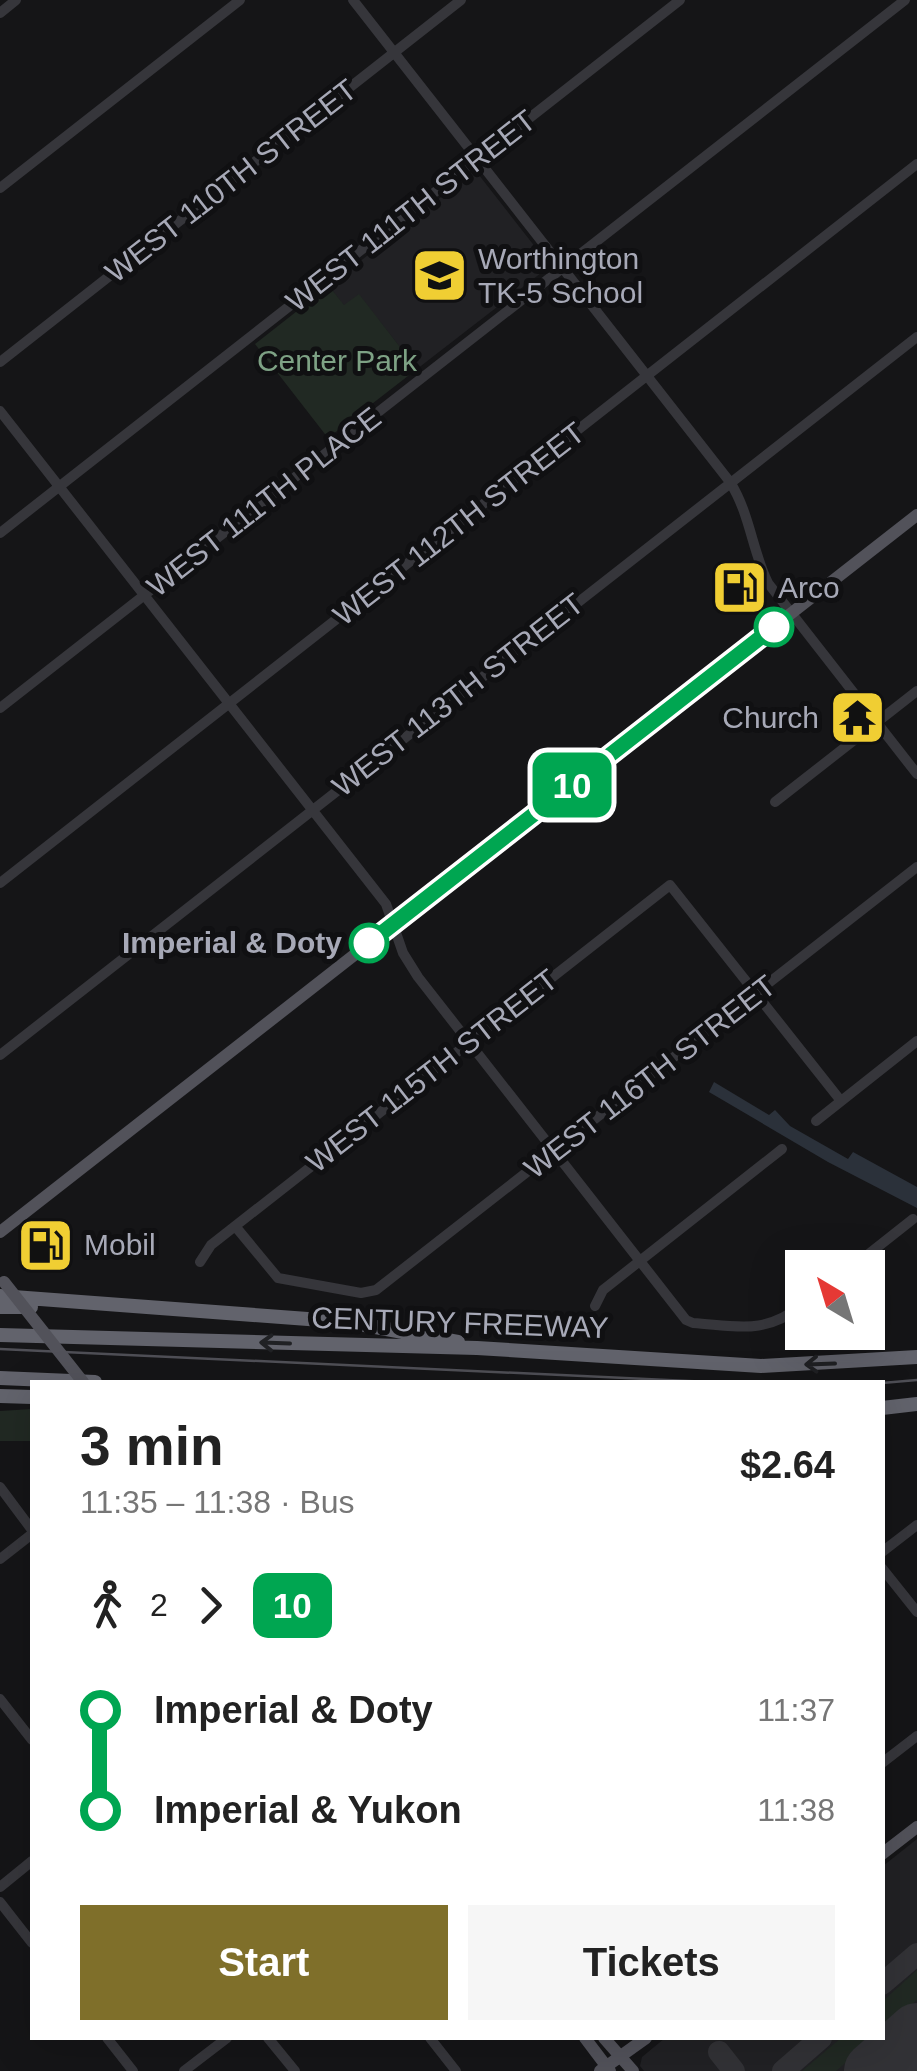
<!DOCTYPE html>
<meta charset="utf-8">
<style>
:root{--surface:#fff;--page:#f6f6f6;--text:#222;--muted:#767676;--accent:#7f6f2a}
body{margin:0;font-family:Helvetica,sans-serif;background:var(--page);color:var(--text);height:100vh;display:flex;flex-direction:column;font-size:38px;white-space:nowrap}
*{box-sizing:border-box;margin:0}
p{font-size:32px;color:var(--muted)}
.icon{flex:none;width:55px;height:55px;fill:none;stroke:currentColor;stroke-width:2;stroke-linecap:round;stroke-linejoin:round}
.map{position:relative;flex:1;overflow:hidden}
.side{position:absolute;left:30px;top:1380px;width:855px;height:660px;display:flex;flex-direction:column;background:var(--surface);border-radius:0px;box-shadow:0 10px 40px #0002}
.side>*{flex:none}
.badge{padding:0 20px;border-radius:15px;font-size:35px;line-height:65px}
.needle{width:65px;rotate:322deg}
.controls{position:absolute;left:785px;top:1250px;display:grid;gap:20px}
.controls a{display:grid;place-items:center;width:100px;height:100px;border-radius:0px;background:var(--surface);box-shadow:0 10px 40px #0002;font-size:50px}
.map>.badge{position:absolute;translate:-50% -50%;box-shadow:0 0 0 5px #fff}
.legs{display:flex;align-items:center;gap:15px;height:110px;padding:0 50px;font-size:32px}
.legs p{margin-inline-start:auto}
.headline{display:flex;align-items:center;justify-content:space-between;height:170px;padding:0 50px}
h1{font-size:55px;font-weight:700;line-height:75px}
.action{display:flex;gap:20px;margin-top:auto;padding:20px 50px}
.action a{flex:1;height:115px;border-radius:0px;background:var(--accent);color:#fff;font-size:40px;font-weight:700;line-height:115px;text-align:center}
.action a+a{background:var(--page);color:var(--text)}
ul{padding:0 50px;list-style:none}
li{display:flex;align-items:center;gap:35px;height:100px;font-size:38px}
li i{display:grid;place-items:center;width:15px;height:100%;margin:0 12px;background:currentColor}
li i::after{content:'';width:25px;height:25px;margin:-12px;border:8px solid;border-radius:50%;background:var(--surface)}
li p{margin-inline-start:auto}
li:first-child i{background:linear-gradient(#0000 50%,currentColor 0)}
li:last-child i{background:linear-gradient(currentColor 50%,#0000 0)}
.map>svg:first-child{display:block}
</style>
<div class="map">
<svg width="917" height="2071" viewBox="0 0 917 2071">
<rect width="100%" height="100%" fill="#151517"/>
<path fill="#212124" d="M475,170l75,96 -133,103 -58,-74 -15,11 -15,-20z
M917,1839v232h-273l-4,-5 2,-9 23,-19h217l1,-172z"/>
<path fill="#212923" d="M329,286l15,19 15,-11 58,75 -89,69 -73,-94z
M32,1409v32h-32v-30z
M917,1970v30l-27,24 3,5 -10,1v-29z
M841,2038h26l2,9 -3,4 -3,-3 -27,23h-34z"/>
<path fill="#2b313a" d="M714,1082l55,33 6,-5 15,16 58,33 5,-7 64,35v21l-89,-46 -119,-70z"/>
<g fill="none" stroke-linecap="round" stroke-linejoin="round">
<path stroke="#323236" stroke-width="22" d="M882,1984l35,-30
M878,2038l15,7 18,-8 -6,16 3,18
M719,2052l15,19
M783,2071l38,-33"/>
<path stroke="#323236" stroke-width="58" d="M873,2071l44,-39"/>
<path stroke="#36363b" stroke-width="10" d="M353,0l377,482c20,32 22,68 38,101l149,191
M0,13l16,-13
M0,188l240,-188
M0,362l461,-362
M0,411l386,493 17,49 15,24 268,343 7,3c45,3 72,12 109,-18
M0,533l680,-533
M0,708l905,-708
M775,802l142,-111
M0,883l917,-719
M0,1055l917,-718
M816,1121l101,-80
M235,1226l43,52 83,15 15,-3 541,-423
M200,1262l11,-17 459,-360 171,216
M851,1268l62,-49
M595,1306l8,-16 179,-141
M0,1487l32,43
M882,1552l35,-27
M0,1559l32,-25
M882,1568l35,44
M0,1699l32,41
M882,1763l35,-27
M0,1887l32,-26
M0,1902l32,41
M107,2038l26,33
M268,2038l27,33
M430,2038l26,33
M184,2071l43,-33"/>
<path stroke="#52525a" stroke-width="12" d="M0,1232l917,-717
M882,1854l35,-27
M585,2038l25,33
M604,2038l29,33
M600,2071l46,-33"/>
<path stroke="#62636c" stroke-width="14" d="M0,1296l348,26 110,20
M0,1307h31
M0,1335l477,13 284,18 156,-9
M0,1378l95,4
M0,1396l32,1
M882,1408l35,-4"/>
<path stroke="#4f4f56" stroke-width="2.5" d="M0,1349l710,33
M882,1383l35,-3"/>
<path stroke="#52525a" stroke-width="12" d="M4,1282l79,100"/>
</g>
<defs><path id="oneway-shaft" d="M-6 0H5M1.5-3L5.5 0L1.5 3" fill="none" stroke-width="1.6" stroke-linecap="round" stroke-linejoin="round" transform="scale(2.5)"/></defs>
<g stroke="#202124">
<use href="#oneway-shaft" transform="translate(275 1343) rotate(-178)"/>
<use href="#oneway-shaft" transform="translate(820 1364) rotate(178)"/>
</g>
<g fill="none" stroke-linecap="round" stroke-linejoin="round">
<defs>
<path id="line-1" d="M369,943l405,-316"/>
</defs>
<use href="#line-1" stroke="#fff" stroke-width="22"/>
<use href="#line-1" stroke="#00a651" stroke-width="15"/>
</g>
<defs>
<symbol id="school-square" viewBox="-11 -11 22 22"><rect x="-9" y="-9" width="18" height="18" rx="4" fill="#f0ce33" stroke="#101012"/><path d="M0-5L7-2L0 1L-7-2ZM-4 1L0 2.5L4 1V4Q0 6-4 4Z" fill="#111"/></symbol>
<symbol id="fuel-square" viewBox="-11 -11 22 22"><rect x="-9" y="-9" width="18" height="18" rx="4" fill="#f0ce33" stroke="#101012"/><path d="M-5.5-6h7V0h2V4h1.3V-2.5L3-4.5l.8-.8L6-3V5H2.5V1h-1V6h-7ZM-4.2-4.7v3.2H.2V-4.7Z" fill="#111"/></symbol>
<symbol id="temple-square" viewBox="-11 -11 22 22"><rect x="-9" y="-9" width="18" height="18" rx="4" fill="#f0ce33" stroke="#101012"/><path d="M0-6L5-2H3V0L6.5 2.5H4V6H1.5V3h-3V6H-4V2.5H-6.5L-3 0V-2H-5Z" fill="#111"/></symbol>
</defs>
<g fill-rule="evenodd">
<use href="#school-square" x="408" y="244" width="63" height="63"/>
<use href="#fuel-square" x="708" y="556" width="63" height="63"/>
<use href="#temple-square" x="826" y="686" width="63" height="63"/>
<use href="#fuel-square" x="14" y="1214" width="63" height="63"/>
</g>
<g fill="#fff" stroke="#00a651" stroke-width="5">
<circle cx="774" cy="627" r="18"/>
<circle cx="369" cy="943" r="18"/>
</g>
<g text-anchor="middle" stroke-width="10" stroke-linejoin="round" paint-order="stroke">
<g font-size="30" fill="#a7a9b7" stroke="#101012">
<text transform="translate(231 181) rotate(-38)" y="10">WEST 110TH STREET</text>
<text transform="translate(411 211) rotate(-38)" y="10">WEST 111TH STREET</text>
<text transform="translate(264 502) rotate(-38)" y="10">WEST 111TH PLACE</text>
<text transform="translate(459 524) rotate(-38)" y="10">WEST 112TH STREET</text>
<text transform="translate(458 695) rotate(-38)" y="10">WEST 113TH STREET</text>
<text transform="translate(432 1071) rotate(-38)" y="10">WEST 115TH STREET</text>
<text transform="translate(650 1077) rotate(-38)" y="10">WEST 116TH STREET</text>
<text transform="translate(460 1323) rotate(2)" y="10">CENTURY FREEWAY</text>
</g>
<g font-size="30" fill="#a7a9b7" stroke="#101012" text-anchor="start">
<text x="478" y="269">Worthington<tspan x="478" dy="34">TK-5 School</tspan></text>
<text x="778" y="598">Arco</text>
<text x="819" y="728" text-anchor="end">Church</text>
<text x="84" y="1255">Mobil</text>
</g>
<g font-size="30" fill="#7ea285" stroke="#101012">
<text x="337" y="371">Center Park</text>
</g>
<g font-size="30" font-weight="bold" fill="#a7a9b7" stroke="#101012" text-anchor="end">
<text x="342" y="953">Imperial &amp; Doty</text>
</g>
</g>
</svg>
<div class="controls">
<a><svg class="needle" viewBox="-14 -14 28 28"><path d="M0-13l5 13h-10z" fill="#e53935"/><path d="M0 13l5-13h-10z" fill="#767676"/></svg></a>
</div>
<b class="badge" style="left:572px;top:785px;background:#00a651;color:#fff">10</b>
<section class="side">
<div class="headline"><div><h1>3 min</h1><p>11:35 – 11:38 · Bus</p></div><b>$2.64</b></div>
<div class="legs"><svg class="icon" aria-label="walk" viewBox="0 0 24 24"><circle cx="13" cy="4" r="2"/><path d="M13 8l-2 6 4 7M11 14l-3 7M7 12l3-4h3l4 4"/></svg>2<svg class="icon" aria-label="forward" viewBox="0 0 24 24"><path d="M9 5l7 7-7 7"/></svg><b class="badge" style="background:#00a651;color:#fff">10</b></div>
<ul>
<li><i style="color:#00a651"></i><b>Imperial &amp; Doty</b><p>11:37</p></li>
<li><i style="color:#00a651"></i><b>Imperial &amp; Yukon</b><p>11:38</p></li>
</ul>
<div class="action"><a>Start</a><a>Tickets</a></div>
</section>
</div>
